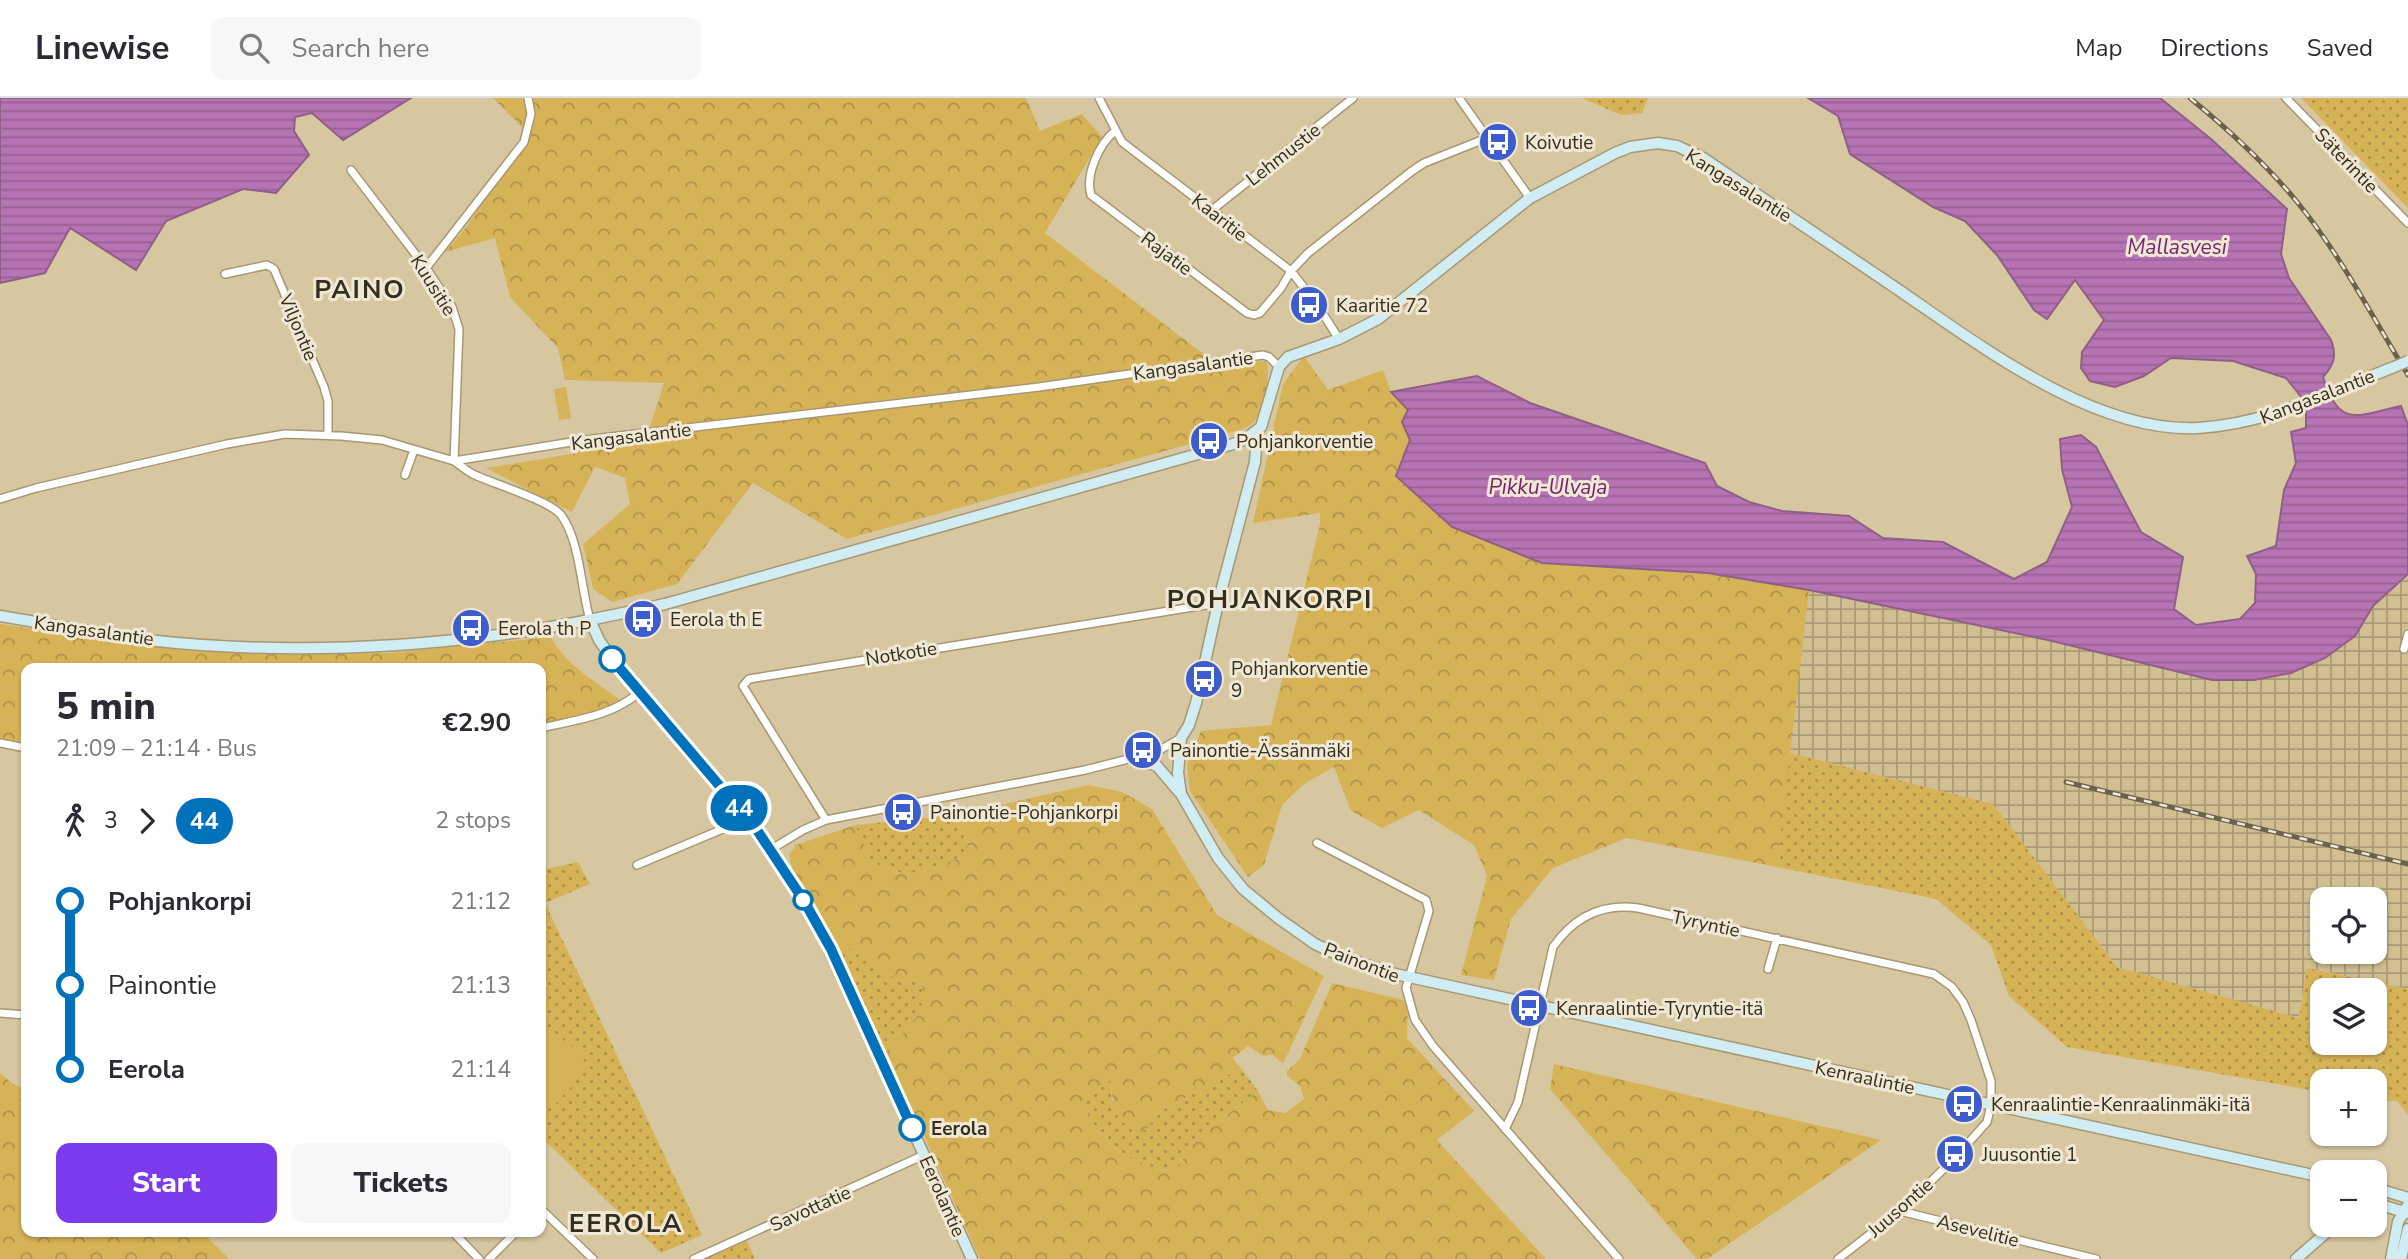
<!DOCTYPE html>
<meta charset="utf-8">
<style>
:root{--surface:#fff;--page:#f7f7f7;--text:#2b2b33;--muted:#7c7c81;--line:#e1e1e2;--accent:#7c3aed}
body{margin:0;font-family:"Nunito Sans",sans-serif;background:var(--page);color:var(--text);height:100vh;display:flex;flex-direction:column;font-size:26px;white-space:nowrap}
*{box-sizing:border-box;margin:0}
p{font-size:23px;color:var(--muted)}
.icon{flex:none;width:38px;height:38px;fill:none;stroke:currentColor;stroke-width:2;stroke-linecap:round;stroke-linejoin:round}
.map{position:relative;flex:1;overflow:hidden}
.sheet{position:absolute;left:21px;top:565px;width:525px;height:574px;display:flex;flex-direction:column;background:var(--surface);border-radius:14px;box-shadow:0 2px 5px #0004}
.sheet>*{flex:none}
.badge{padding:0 14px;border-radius:23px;font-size:24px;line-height:46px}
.controls{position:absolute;left:2310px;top:789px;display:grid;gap:14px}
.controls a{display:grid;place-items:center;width:77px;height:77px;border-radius:14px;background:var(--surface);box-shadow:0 2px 5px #0004;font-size:35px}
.map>.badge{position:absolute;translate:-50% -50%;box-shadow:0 0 0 4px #fff}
.legs{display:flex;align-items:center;gap:10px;height:77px;padding:0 35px;font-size:23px}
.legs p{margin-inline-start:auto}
.overview{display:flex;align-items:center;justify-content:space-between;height:119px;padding:0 35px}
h1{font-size:38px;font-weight:800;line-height:52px}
.button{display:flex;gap:14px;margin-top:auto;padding:14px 35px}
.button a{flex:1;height:80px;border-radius:14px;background:var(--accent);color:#fff;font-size:28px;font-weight:800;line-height:80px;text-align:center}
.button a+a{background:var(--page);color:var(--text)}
ul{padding:0 35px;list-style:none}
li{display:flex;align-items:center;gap:24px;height:84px;font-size:26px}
li i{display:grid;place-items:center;width:10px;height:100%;margin:0 9px;background:currentColor}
li i::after{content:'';width:18px;height:18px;margin:-9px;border:5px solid;border-radius:50%;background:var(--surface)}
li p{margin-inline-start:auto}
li:first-child i{background:linear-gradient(#0000 50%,currentColor 0)}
li:last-child i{background:linear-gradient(currentColor 50%,#0000 0)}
header{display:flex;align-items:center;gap:42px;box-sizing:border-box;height:98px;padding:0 35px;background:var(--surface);border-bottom:2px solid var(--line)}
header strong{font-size:33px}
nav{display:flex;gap:38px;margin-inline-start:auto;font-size:24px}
.search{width:490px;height:63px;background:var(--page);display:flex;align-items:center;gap:18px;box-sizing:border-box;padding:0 24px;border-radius:14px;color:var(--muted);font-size:26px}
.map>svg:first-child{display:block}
</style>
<header>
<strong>Linewise</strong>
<div class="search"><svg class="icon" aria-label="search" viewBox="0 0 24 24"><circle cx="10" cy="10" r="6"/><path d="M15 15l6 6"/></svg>Search here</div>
<nav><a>Map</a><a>Directions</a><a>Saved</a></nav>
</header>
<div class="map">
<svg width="2408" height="1161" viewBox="0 0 2408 1161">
<defs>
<pattern id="industrial-grid" width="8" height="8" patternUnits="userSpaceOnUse" patternTransform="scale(1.75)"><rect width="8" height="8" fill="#d1be91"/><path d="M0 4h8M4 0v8" fill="none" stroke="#aa9b76"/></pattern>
<pattern id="grass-dots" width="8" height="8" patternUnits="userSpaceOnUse" patternTransform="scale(1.75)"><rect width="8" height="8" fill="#d7b358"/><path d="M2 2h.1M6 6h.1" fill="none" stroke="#af9248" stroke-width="1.8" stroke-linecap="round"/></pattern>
<pattern id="forest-crowns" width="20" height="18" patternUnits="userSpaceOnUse" patternTransform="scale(1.75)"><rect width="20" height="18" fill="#d7b358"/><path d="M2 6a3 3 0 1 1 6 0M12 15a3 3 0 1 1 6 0" fill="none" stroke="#af9248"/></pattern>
<pattern id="water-rules" width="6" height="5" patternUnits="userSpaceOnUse" patternTransform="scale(1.75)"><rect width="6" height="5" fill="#b774b4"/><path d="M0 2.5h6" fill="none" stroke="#966092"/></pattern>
</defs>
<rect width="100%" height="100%" fill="#d7c7a1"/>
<path fill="url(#industrial-grid)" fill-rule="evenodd" d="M2408,476v415l-101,-21 -8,50 -182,-51 -125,-163 -206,-52 23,-162 239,50 164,40h42l37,-7 64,-37 18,-30zM2322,802h53v52h-53z"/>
<path fill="url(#grass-dots)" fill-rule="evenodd" d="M1582,0h66l-6,15 -21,2z
M2301,0h107v110z
M1786,654l207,52 124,163 182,51 8,-50 101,21v126l-11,-14 -22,-1v-18h-53v10l-255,-45 -58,-51 -18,-51 -55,-46 -159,-32zM2322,892h53v53h-53z
M955,717l13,29 -7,13 -37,14 -20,3 -33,-12 -16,-37z
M578,764l12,22 -45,19 157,332 -41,18 -120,-116v-267z
M835,841l67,44 18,-3c13,30 -15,51 -34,72z
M1241,970l17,23 -65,50 -17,31 -19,-3 -34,-14 -30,-28 -8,-29 26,-18 1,21 35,28 10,-16z
M746,1141l9,20h-60z"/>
<path fill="url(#forest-crowns)" d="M493,0h533l14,33 42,-17 20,23 -57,96 182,139 7,-9 32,-2c6,11 -3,44 -8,55 -4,8 -11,11 -18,14l-393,109 -94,-56 -76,101 -65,18 -19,-13 -10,-45 47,-40 -5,-26 -30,-11 -23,45 -86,-44 92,-15 -1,-9 71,-11 16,-50 -99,-3 -7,-32 -48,-51 -15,-59 -50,14 22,-26 60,-94z
M1304,258l24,34 55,-20 8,22 17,18 -6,12 8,18 298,133 101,17 -32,277 -150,-29 -74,30 -42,51 -17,61 -33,-5 26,-99 -13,-31 -55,-35 -37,18 -31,-17 -17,-44 -30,17 -22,21 -18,60 -16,12 -58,-86 -3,-26 14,-34 70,-6 49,-201v-11l-67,10 30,-139z
M0,526l147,21 137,9 105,-1 162,-16c13,27 51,49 75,67l-85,24v-60h-515v33l-8,52 -18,-9z
M1089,687l33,7 30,17 65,106 107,61 -41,88 -10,-9 -10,1 -15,-10 -15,12 8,10 -84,45 -10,16 -10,4c-27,-17 -22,-24 -27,-52l-25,17 8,29 30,28 34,14 19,3 17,-31 65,-50 10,19 17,3 19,-14 -4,-13 -13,-10v-5l13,-12 32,-76 76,18 -1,37 67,73 -37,29 109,119h-566l-94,-207c18,-21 47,-42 34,-72l-18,3 -67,-44 -43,-71 -3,-13 7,-10 59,-20 17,37 32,12 20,-3 37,-14 7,-13 -13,-29z
M1554,966l327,76 -174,119h-10l-147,-170z
M0,975l13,11 13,6v142h176l27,27h-229z"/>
<path fill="#d7b358" d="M566,289l5,31 -12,2 -5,-31z
M541,925l38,29 9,16 -37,41 -10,-10z"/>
<path fill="url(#water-rules)" stroke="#905f87" stroke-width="2" d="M0,0h411l-68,42 -31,-27 -17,4 -1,14 15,24 -33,38 -33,-4 -77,32 -30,49 -66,-42 -25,45 -45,10z
M1808,0h352l51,41 76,70 -6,45 8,24 42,62c6,16 3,25 -8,37 16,53 35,38 78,29l7,19v149l-35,32 -18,30 -30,22 -34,15 -37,7h-42l-164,-40 -239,-50 -101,-17 -166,-10 -90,-36 -56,-51 14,-36 -8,-18 6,-12 -17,-18 86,-16 53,27 175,60 12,23 32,16 33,9 67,5 34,22 60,4 71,37 33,-17 25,-55 -10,-38 -2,-30 21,-4 15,12 45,85 42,25 -9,52 22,16 44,-6 15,-16 1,-29 -9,-18 29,-10 8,-56 12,-27 -5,-31 15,-4v-25l-20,-25 -53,-17 -62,-3 -27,18 -29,11 -25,-6 -9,-13 1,-16 22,-32 -29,-40 -28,39 -13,-9 -37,-55 -32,-34 -32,-14 -83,-53 -12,-38z"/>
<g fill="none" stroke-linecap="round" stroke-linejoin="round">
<defs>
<path id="street" d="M1099,0l23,44 169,129 27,35 21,33
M1459,0l71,100
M2286,0l122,125
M1115,33c-16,13 -30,44 -24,64l156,118 7,2 6,-2 21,-25 10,-17 17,-18 104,-82 12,-8 63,-25
M351,72l75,98 26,39 7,22 -5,132c7,5 15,12 23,15 18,8 73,25 84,39 19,25 20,74 29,105
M1212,112l141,-112
M426,170l98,-126 7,-28 -3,-16
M225,176l42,-9 7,4 50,118 4,14v34
M405,377l9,-25
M0,401l36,-11 191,-44 58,-10 56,2 41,4 72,21 130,-21 455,-53 224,-32 6,2 10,10
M2404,551l4,-15
M541,630c35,-8 71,-12 99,-36
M0,645l26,5
M826,722l-83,-134 6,-7 469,-76
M1317,745l109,57 3,11 -23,77 9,32 18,26 186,213
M770,752l33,-20 23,-10 259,-50 71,-18 25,-14
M637,767l100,-42 8,-6
M1768,871l9,-31
M0,915l26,2
M1505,1031l13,-27 35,-155c21,-30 49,-44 85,-39l296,66 18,13 11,15 8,18 20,61v24l-4,17 -33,37 -54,52 -62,48
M541,1111l52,50
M1900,1113l196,48
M453,1134l26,27
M489,1161l27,-27
M694,1161l230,-104"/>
<path id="secondary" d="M1253,337l3,12 -1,15 -37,141 -22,100 -7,22 -8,13 -3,35 3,21 37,64 25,31 35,29 37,26 28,13 48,16 931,204
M0,518c49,8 98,18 147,24 116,13 235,10 351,-5 56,-7 112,-19 167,-31l565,-159 14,-5 17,-13 18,-60 9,-10 51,-18 39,-20 152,-121 85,-45 15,-6 28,-4 19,3 26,12c61,41 123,83 184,124 86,58 203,151 311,146 71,-4 131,-36 196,-61
M590,522l9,20 13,19 145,171 60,93 155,336
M1132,659l25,9 23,27
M2375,1090l33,10
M2375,1105l32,10
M2296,1161l39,-34
M2391,1161l7,-37 10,-17
M2401,1161l7,-30"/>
</defs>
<use href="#street" stroke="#a79874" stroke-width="10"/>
<use href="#secondary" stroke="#a79874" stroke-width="13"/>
<use href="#street" stroke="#fff" stroke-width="7"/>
<use href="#secondary" stroke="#cfedf2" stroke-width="10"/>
<defs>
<path id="rail" d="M2190,0c39,32 76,66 108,105 43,53 75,115 110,172
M2066,684l342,82"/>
</defs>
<use href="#rail" stroke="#6c624b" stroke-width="5"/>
<use href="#rail" stroke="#f0e8d5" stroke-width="2.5" stroke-dasharray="8" stroke-linecap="butt"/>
<defs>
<path id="secondary-bridge" d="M2394,269l14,-6"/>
</defs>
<use href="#secondary-bridge" stroke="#a79874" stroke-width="13" stroke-linecap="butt"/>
<use href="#secondary-bridge" stroke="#cfedf2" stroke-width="10"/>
</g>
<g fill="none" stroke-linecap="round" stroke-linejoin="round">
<defs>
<path id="line-1" d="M612,561l145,171 47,71 27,48 81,179"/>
</defs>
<use href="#line-1" stroke="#fff" stroke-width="16"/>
<use href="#line-1" stroke="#0072bc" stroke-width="10"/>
</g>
<defs>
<symbol id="bus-disc" viewBox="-11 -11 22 22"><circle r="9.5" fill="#3d5cce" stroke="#f0e8d5"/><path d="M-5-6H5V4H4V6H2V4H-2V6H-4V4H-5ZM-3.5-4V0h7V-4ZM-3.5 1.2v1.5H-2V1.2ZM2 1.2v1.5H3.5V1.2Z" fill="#fff"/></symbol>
</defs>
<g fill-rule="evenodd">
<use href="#bus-disc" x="1476" y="22" width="44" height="44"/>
<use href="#bus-disc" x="1287" y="185" width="44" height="44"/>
<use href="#bus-disc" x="1187" y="321" width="44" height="44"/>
<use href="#bus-disc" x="621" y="499" width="44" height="44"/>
<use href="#bus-disc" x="449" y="508" width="44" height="44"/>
<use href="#bus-disc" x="1182" y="559" width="44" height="44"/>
<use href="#bus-disc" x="1121" y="630" width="44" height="44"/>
<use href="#bus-disc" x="881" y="692" width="44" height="44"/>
<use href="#bus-disc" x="1507" y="888" width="44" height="44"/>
<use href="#bus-disc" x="1942" y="984" width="44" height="44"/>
<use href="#bus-disc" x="1933" y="1034" width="44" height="44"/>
</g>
<g fill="#fff" stroke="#0072bc" stroke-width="3.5">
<circle cx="612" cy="561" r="12"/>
<circle cx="803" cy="802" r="9"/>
<circle cx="912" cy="1030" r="12"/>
</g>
<g text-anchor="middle" stroke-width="6" stroke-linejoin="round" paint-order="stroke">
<g font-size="19" fill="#342e1f" stroke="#f0e8d5" text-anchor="start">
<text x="1525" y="51">Koivutie</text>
<text x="1336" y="214">Kaaritie 72</text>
<text x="1236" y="350">Pohjankorventie</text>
<text x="670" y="528">Eerola th E</text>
<text x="498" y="537">Eerola th P</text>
<text x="1231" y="577">Pohjankorventie<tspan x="1231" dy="22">9</tspan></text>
<text x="1170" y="659">Painontie-Ässänmäki</text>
<text x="930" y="721">Painontie-Pohjankorpi</text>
<text x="1556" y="917">Kenraalintie-Tyryntie-itä</text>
<text x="1991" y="1013">Kenraalintie-Kenraalinmäki-itä</text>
<text x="1982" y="1063">Juusontie 1</text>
</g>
<g font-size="19" fill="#342e1f" stroke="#f0e8d5">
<text transform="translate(1283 56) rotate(-38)" y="7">Lehmustie</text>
<text transform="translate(2347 62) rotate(46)" y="7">Säterintie</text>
<text transform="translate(1739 87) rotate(32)" y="7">Kangasalantie</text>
<text transform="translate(1220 119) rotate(38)" y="7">Kaaritie</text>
<text transform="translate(1167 155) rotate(37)" y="7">Rajatie</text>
<text transform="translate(434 187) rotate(58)" y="7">Kuusitie</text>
<text transform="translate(299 229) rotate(67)" y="7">Viljontie</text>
<text transform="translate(1193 267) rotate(-8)" y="7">Kangasalantie</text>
<text transform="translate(2317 298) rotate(-21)" y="7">Kangasalantie</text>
<text transform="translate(631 338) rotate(-7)" y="7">Kangasalantie</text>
<text transform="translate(94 532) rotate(8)" y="7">Kangasalantie</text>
<text transform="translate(901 555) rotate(-9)" y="7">Notkotie</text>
<text transform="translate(1706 825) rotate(12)" y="7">Tyryntie</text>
<text transform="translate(1362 864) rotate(21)" y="7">Painontie</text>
<text transform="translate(1865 979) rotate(12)" y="7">Kenraalintie</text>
<text transform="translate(943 1098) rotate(66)" y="7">Eerolantie</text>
<text transform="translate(1900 1109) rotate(-41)" y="7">Juusontie</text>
<text transform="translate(810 1110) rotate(-24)" y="7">Savottatie</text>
<text transform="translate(1978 1132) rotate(14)" y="7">Asevelitie</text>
</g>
<g font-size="19" font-weight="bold" fill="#342e1f" stroke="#f0e8d5" text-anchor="start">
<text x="931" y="1037">Eerola</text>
</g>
<g font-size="21" font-style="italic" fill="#742373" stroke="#f0e8d5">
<text x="2177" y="156">Mallasvesi</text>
<text x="1548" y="396">Pikku-Ulvaja</text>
</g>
<g font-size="26" font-weight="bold" letter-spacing="2" fill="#342e1f" stroke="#f0e8d5">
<text x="360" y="200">PAINO</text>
<text x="1270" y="510">POHJANKORPI</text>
<text x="626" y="1134">EEROLA</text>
</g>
</g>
</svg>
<div class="controls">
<a><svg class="icon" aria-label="locate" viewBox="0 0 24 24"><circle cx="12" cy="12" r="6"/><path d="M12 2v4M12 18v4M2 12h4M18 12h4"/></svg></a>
<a><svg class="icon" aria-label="layers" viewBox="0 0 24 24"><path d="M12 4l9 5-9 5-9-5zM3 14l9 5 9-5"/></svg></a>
<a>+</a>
<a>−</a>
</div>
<b class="badge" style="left:739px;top:710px;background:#0072bc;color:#fff">44</b>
<section class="sheet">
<div class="overview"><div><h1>5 min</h1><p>21:09 – 21:14 · Bus</p></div><b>€2.90</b></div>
<div class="legs"><svg class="icon" aria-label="walk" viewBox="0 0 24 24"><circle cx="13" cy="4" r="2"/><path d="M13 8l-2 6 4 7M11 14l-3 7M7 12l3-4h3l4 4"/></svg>3<svg class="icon" aria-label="forward" viewBox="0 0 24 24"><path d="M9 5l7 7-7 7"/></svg><b class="badge" style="background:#0072bc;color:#fff">44</b><p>2 stops</p></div>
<ul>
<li><i style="color:#0072bc"></i><b>Pohjankorpi</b><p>21:12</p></li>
<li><i style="color:#0072bc"></i><span>Painontie</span><p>21:13</p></li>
<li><i style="color:#0072bc"></i><b>Eerola</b><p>21:14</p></li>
</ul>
<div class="button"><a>Start</a><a>Tickets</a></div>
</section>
</div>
